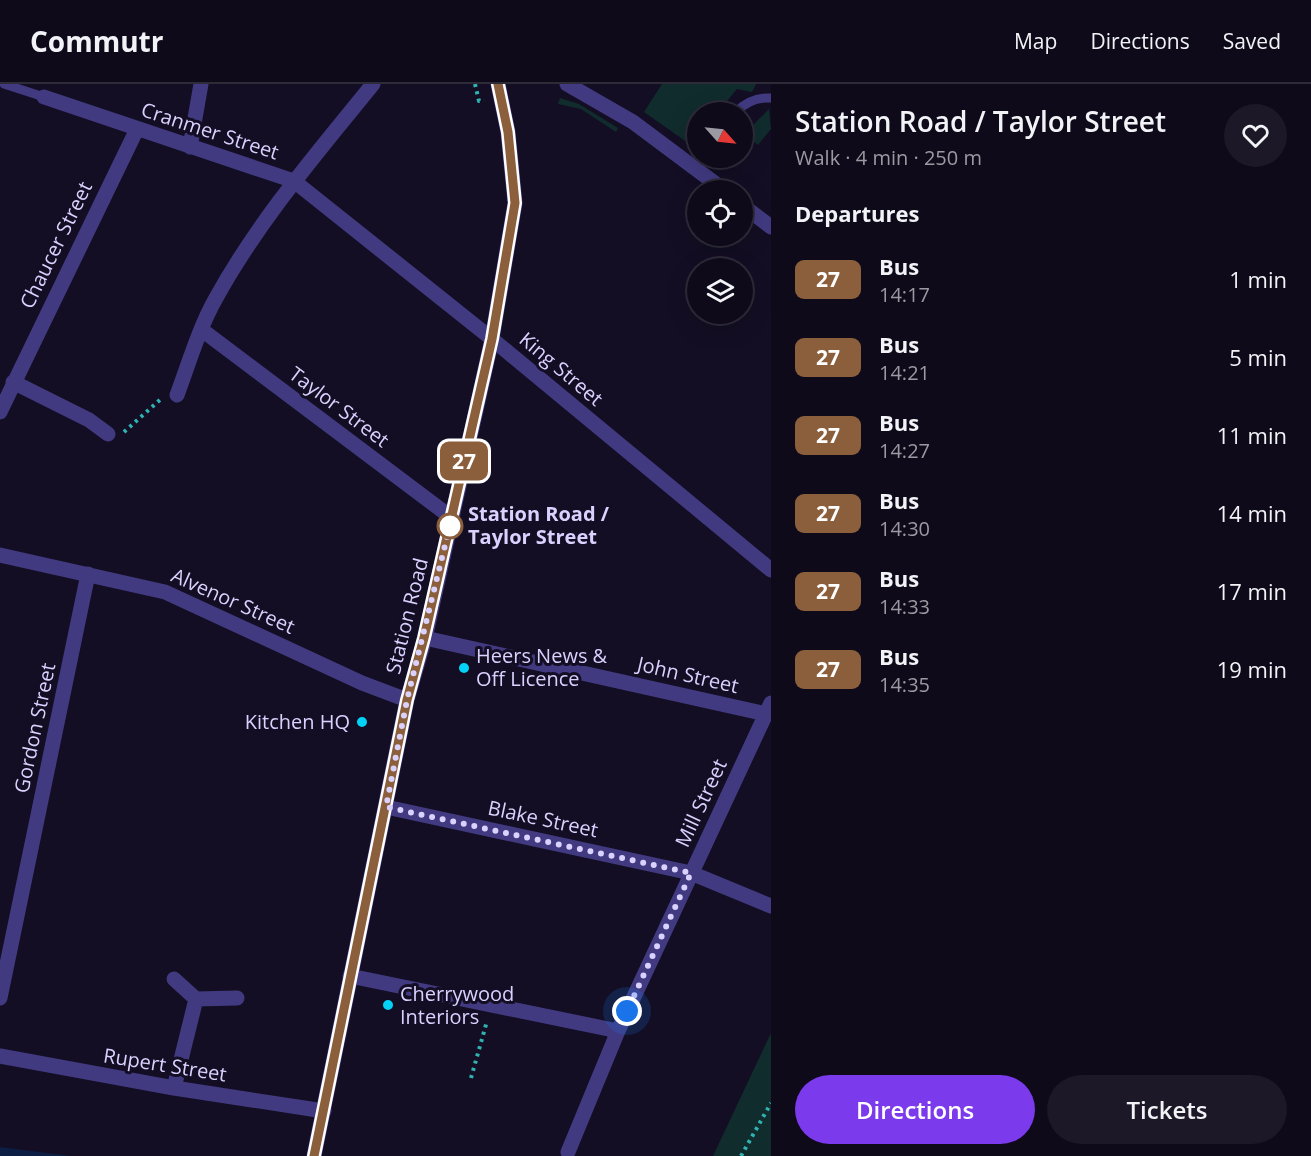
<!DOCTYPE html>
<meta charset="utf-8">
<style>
:root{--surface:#0e0a1a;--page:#1c1827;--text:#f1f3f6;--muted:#9b9aa2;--line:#2e2b39;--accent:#7c3aed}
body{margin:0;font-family:"Open Sans",sans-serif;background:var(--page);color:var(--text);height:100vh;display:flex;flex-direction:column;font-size:22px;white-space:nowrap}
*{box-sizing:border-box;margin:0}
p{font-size:20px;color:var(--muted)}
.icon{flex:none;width:33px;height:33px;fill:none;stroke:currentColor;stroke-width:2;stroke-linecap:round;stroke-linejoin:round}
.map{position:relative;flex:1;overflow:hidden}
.drawer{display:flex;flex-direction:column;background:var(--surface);width:540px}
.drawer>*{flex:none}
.badge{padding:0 12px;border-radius:9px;font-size:21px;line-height:39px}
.needle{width:39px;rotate:117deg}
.tools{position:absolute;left:687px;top:18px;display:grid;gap:12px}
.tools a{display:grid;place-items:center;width:66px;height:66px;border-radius:50%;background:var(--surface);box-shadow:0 6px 24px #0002,0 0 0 2px var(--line);font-size:30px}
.you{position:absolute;width:30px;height:30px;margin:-15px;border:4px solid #fff;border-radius:50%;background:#1a73e8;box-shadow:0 0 0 9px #1a73e833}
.map>.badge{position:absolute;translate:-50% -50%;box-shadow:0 0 0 3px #fff}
h2{padding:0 24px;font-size:22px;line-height:54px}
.round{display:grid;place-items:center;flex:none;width:63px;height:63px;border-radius:32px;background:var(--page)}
.overview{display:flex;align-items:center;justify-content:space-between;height:102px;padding:0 24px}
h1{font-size:28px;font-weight:600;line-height:45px}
.action{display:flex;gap:12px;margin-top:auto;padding:12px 24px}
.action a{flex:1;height:69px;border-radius:36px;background:var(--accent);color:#fff;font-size:24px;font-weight:600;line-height:69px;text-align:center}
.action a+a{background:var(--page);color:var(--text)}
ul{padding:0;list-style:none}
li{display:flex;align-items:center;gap:18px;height:78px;padding:0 24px}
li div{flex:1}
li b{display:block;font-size:22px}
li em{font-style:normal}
li .badge{min-width:66px;font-weight:700;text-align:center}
header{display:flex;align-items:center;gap:36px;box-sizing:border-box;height:84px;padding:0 30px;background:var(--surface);border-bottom:2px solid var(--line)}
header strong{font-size:28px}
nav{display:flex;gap:33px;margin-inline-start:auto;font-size:21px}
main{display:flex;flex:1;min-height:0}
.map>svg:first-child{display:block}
</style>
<header>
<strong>Commutr</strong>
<nav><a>Map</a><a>Directions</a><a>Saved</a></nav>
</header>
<main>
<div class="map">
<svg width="771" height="1072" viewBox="0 0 771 1072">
<rect width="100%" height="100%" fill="#130e23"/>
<path fill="#112c2d" d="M662,0h94l-4,8 -15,-3 -19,23h-20l-1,28 -3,4 -6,-1 -44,-31z
M560,14l19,6 39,24 -2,4 -35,-23 -23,-5z
M769,25l2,20 -13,16 -14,-11z
M771,949v123h-58z"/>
<path fill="#0c1e44" d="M0,1063l71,9h-71z"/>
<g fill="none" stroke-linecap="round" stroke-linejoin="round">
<path stroke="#30b3b3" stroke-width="4" stroke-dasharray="3 4.5" stroke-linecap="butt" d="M475,0l4,17 5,-1
M124,348l37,-33
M471,994l16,-57
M741,1072l30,-53"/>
<path stroke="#413a81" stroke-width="9" d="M4,0l40,13
M736,28c10,-10 21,-15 35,-14"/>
<path stroke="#413a81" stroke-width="15" d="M567,0l66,38 91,68
M44,13l250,84 198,158 279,231
M190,63l11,-63
M742,121l29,22
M202,246l250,188
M13,298l76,38 19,14
M177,311c12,-32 22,-67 39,-97 43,-78 102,-146 157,-214
M0,328l137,-283
M425,554l341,76
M386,723l305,66 80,33
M350,892l268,55
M174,895l22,20 41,-1
M0,914l88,-424
M0,972l174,32 150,23
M174,1004l22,-89
M568,1068l50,-121 153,-328"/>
<path stroke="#413a81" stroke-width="15" d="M0,471l165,37 197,91 45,17
M314,1072l93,-456 18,-62 67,-299 23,-136 -7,-71 -10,-48"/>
</g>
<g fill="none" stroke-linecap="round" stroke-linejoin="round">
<defs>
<path id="line" d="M314,1072l93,-456 17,-62 68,-299 23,-136 -7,-71 -10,-48"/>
</defs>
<use href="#line" stroke="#fff" stroke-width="14"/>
<use href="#line" stroke="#8b5e3c" stroke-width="9"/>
<path stroke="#d9d1fe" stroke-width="6" stroke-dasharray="0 10.8" d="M450,442l1,-5 -44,179 -21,107 305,66 -64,138"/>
</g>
<circle fill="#fff" stroke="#8b5e3c" stroke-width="3" cx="450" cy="442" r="12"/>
<g fill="#03d2f8" stroke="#130e23" stroke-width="2">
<circle cx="464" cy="584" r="6"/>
<circle cx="362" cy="638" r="6"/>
<circle cx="388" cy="921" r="6"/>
</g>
<g text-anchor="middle" stroke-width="6" stroke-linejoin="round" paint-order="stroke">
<g font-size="20" fill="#d9d1fe" stroke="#130e23">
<text transform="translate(210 47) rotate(18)" y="7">Cranmer Street</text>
<text transform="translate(56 161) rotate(-64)" y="7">Chaucer Street</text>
<text transform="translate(561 285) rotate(40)" y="7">King Street</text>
<text transform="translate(339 323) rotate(37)" y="7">Taylor Street</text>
<text transform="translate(233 517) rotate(24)" y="7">Alvenor Street</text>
<text transform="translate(407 532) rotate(-76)" y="7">Station Road</text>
<text transform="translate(688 591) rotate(13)" y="7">John Street</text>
<text transform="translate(35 644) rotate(-78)" y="7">Gordon Street</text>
<text transform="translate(701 719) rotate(-65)" y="7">Mill Street</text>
<text transform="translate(543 735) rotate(12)" y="7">Blake Street</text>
<text transform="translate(165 981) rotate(9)" y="7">Rupert Street</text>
</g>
<g font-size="20" font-weight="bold" fill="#d9d1fe" stroke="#130e23" text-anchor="start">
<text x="468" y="437">Station Road /<tspan x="468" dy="23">Taylor Street</tspan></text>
</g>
<g font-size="20" fill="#d9d1fe" stroke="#130e23" text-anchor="start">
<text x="476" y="579">Heers News &amp;<tspan x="476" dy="23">Off Licence</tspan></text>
<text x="350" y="645" text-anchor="end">Kitchen HQ</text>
<text x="400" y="917">Cherrywood<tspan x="400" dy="23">Interiors</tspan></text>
</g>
</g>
</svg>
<div class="tools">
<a><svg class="needle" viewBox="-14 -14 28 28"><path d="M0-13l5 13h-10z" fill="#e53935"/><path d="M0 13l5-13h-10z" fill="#9b9aa2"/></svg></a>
<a><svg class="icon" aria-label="locate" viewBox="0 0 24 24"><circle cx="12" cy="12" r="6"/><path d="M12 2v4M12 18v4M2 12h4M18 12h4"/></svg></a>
<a><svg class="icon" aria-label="layers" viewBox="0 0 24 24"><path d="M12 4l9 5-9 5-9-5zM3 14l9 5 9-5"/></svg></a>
</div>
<div class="you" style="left:627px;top:927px"></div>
<b class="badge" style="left:464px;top:377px;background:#8b5e3c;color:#fff">27</b>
</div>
<section class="drawer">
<div class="overview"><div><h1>Station Road / Taylor Street</h1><p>Walk · 4 min · 250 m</p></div><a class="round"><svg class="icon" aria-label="heart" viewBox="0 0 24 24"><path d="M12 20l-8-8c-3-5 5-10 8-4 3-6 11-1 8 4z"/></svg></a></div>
<h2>Departures</h2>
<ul>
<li><span class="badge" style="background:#8b5e3c;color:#fff">27</span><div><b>Bus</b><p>14:17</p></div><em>1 min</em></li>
<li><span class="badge" style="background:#8b5e3c;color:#fff">27</span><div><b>Bus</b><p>14:21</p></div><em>5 min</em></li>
<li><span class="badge" style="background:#8b5e3c;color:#fff">27</span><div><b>Bus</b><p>14:27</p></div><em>11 min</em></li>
<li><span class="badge" style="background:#8b5e3c;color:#fff">27</span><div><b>Bus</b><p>14:30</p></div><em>14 min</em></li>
<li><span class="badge" style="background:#8b5e3c;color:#fff">27</span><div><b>Bus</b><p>14:33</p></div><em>17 min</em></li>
<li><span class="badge" style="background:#8b5e3c;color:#fff">27</span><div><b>Bus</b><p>14:35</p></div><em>19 min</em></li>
</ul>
<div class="action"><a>Directions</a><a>Tickets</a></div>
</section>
</main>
